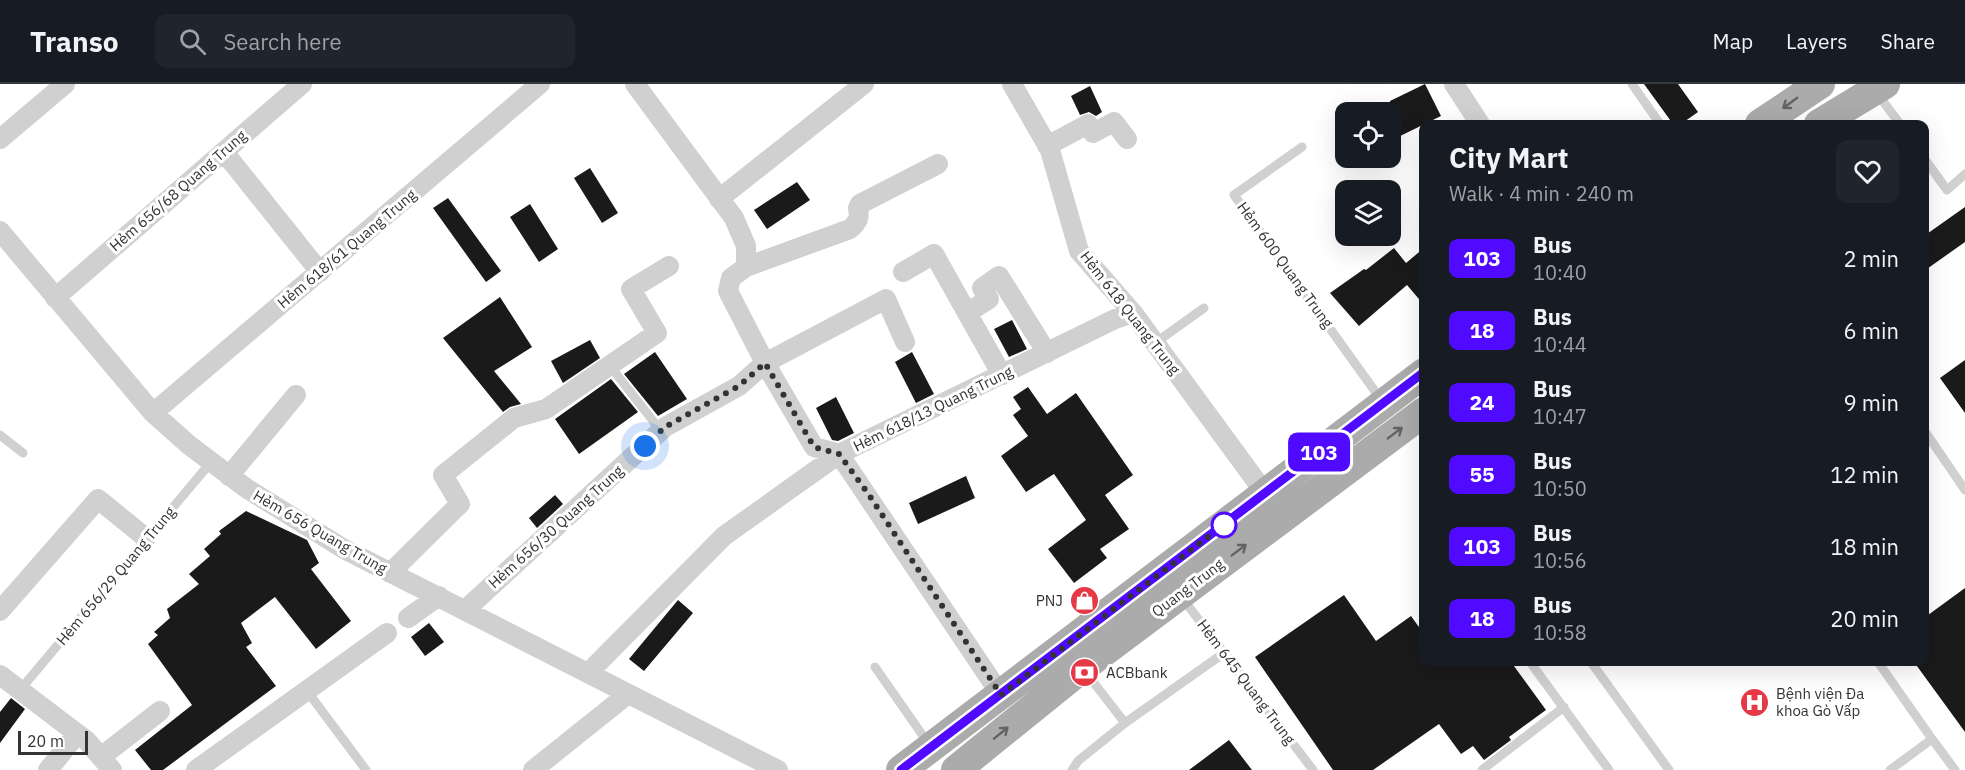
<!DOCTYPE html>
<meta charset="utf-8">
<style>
:root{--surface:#171b24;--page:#20242c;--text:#f1f3f6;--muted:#9ea1a6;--line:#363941}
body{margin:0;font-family:"IBM Plex Sans",sans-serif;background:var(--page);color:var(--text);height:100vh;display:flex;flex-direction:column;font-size:22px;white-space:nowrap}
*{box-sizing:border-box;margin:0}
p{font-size:20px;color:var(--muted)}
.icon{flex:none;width:33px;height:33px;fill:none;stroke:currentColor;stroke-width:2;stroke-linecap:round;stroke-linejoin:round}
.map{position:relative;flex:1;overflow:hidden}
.details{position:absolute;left:1419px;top:36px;width:510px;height:546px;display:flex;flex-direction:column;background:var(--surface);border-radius:12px;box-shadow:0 6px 24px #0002}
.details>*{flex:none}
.badge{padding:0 12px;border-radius:9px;font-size:21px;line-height:39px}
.tools{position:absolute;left:1335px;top:18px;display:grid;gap:12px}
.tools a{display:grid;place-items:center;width:66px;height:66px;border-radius:12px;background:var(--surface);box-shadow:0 6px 24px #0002;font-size:30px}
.scale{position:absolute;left:18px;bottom:15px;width:70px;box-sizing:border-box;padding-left:6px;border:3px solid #333;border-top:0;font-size:16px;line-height:21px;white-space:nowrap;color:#333;-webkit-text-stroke:4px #fff;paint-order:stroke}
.you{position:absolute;width:30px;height:30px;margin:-15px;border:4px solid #fff;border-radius:50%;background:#1a73e8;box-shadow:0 0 0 9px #1a73e833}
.map>.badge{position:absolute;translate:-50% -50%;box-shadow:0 0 0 3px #fff}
.round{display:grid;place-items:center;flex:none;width:63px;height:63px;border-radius:12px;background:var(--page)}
.headline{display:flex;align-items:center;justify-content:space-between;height:102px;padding:0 30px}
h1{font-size:28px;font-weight:700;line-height:45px}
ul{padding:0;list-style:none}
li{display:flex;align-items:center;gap:18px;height:72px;padding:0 30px}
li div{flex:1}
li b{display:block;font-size:22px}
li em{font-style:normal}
li .badge{min-width:66px;font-weight:700;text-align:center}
header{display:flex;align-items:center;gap:36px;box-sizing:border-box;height:84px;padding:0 30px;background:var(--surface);border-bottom:2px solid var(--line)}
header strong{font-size:28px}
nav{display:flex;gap:33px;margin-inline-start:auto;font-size:21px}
.search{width:420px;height:54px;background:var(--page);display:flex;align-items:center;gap:15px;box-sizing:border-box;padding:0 21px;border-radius:12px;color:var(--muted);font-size:22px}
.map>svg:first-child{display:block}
</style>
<header>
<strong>Transo</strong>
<div class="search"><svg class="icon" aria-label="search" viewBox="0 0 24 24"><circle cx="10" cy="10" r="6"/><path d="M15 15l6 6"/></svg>Search here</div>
<nav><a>Map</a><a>Layers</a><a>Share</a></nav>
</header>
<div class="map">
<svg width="1965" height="686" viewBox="0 0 1965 686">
<rect width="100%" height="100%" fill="#fff"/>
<path fill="#1a1a1a" d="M1425,0l16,32 -51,25v-40z
M1644,0h34l20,28 -17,12h-8z
M1090,2l12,26 -6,4 -7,-4 -9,3 -9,-19z
M590,84l28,45 -16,10 -28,-45z
M797,98l13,18 -43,29 -13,-19z
M448,114l53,73 -15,11 -53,-74z
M530,120l28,45 -19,13 -29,-45z
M1965,123v35l-41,29v-35z
M1394,164l12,15 18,-15v57l-17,-20 -48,41 -29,-33 34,-24 2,1z
M500,213l32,50 -38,24 27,33 -11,3 -7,5 -60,-74z
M1012,236l15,29 -18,8 -15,-28z
M590,256l10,18 -37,25 -12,-22z
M655,268l32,47 -29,17 -34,-42z
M912,268l22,42 -18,9 -21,-41z
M1965,276v53l-25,-35z
M611,295l27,33 -59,42 -24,-35z
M1028,303l19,27 29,-21 57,82 -28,20 24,34 -29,20 7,9 -33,25 -26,-34 38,-29 -32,-46 -28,18 -25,-36 27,-20 -15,-21 8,-6 -8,-12z
M836,313l18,36 -16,8 -6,-1 -16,-32z
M966,392l9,22 -57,26 -9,-21z
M555,411l8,9 -26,24 -8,-10z
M246,427l61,29 12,23 -8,6 40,52 -35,28 -41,-52 -34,26 11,20 -6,4 30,39 -113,84h-12l-16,-20 57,-45 -44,-61 10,-9 -4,-3 16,-14 -3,-9 32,-25 -10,-10 21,-18 -6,-7 17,-15 -2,-3z
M1965,504v144l-51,-70h10v-44z
M1344,511l32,46 35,-25 13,18v28h87l35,48 -37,27 2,3 -27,20 -11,-14 -12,8 -22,-30 -66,46h-40l-78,-113z
M678,516l15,13 -49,58 -15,-12z
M429,539l15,19 -19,14 -14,-19z
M11,614l14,11 -25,34v-31z
M1229,656l23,30h-63z"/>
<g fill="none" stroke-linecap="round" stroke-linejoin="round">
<path stroke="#d0d0d0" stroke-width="9" d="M1632,0l28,40
M1876,8l24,32
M1302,63l-68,48 148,206
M1924,74l23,32 18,-16
M1155,259l49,-35
M610,282l51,65
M1924,346l41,60
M0,351l23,18
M1183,515l130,171
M1530,578l79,108
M1591,578l78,108
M1878,578l54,77 23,31
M875,583l53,76
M1084,586l41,53
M20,606l191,-228
M307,607l59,79
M1072,686l6,-9 47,-38 99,-70
M1482,686l82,-63
M1890,686l42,-31"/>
<path stroke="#d0d0d0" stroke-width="20" d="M635,0l99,134 12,28v21l-15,11 -3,13 37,72 49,84 25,7 162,241
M1012,0l38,66 29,101 54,62 132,180
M1454,0l26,40
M0,55l65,-55
M1047,62l41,-22 5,9 21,-11 13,17
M224,68l96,120
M719,115l145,-115
M0,147l153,182 36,32 57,43 98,61 434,221
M746,183l104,-38c8,-7 10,-11 8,-21l2,-4 78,-40
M903,188l31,-18 68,121
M55,214l247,-214
M967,229l22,-14 -7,-11 17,-12 48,77
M153,329l387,-329
M229,392l67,-81
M390,489l70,-69 -17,-29 71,-57 32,-9 111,-76 -26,-44 38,-23
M465,526l200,-183 74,-41 26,-23 121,-64 19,43
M0,527l98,-112 48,39
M408,534l31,-22
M588,589l136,-137 115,-82 276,-135 18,-6
M0,591l87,66 25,29
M101,673l59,-46
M48,686l29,-36
M196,686l191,-137
M533,686l95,-76"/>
<path stroke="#ababab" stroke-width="30" d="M1760,40l60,-40
M1819,40l66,-40
M901,686l523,-397
M956,686l126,-102 342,-256"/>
</g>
<defs><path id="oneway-shaft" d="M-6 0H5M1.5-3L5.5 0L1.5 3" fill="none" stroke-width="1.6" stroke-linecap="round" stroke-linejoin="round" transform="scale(1.5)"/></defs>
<g stroke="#636363">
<use href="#oneway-shaft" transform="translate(1790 19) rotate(144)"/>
<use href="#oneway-shaft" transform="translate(1395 349) rotate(-37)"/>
<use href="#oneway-shaft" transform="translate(1239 466) rotate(-37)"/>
<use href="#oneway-shaft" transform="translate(1001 649) rotate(-39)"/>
</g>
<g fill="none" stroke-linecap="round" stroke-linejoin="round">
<defs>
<path id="line" d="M901,686l523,-398"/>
</defs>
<use href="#line" stroke="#fff" stroke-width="14"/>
<use href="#line" stroke="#4f0aff" stroke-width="9"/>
<path stroke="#333" stroke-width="6" stroke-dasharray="0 10.8" d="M645,362l20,-19 74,-41 26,-23 49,84 25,7 28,38 134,203 229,-175 -6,5"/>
</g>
<defs>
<symbol id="shop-disc" viewBox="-11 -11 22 22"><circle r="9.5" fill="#e63946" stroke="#fff"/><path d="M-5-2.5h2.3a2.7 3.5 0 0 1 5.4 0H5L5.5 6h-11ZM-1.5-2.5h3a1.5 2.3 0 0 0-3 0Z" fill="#fff"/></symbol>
<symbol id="bank-disc" viewBox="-11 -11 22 22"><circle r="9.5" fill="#e63946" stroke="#fff"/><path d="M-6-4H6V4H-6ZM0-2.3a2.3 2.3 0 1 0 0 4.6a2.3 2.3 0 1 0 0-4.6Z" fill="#fff"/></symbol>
<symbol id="hospital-disc" viewBox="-11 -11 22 22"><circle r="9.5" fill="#e63946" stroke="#fff"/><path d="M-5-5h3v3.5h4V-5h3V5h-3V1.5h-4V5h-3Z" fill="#fff"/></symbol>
</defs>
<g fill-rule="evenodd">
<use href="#shop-disc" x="1068" y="500" width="33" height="33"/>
<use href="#bank-disc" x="1068" y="572" width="33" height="33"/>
<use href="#hospital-disc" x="1738" y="602" width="33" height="33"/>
</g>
<circle fill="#fff" stroke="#4f0aff" stroke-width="3" cx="1224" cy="441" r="12"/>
<g text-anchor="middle" stroke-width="6" stroke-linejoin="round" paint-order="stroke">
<g font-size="15" fill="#333" stroke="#fff">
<text transform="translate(178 107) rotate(-41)" y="5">Hẻm 656/68 Quang Trung</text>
<text transform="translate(347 165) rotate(-40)" y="5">Hẻm 618/61 Quang Trung</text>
<text transform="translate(1285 181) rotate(54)" y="5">Hẻm 600 Quang Trung</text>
<text transform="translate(1130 229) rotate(52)" y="5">Hẻm 618 Quang Trung</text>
<text transform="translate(933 325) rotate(-26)" y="5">Hẻm 618/13 Quang Trung</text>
<text transform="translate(556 443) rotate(-42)" y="5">Hẻm 656/30 Quang Trung</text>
<text transform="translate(320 448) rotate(30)" y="5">Hẻm 656 Quang Trung</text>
<text transform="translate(116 492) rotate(-50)" y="5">Hẻm 656/29 Quang Trung</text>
<text transform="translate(1188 504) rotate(-37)" y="5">Quang Trung</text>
<text transform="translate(1246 598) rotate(53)" y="5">Hẻm 645 Quang Trung</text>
</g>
<g font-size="15" fill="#333" stroke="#fff" text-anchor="start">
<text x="1063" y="522" text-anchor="end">PNJ</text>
<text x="1106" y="594">ACBbank</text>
<text x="1776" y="615">Bệnh viện Đa<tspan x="1776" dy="17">khoa Gò Vấp</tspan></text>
</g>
</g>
</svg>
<div class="tools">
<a><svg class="icon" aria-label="locate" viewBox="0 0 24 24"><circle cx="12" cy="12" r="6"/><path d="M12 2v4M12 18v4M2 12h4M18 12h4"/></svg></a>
<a><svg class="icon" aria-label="layers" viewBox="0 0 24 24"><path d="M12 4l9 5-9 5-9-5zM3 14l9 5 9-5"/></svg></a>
</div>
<div class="scale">20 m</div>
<div class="you" style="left:645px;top:362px"></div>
<b class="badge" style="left:1319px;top:368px;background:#4f0aff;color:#fff">103</b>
<section class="details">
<div class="headline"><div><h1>City Mart</h1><p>Walk · 4 min · 240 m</p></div><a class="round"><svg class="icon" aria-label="heart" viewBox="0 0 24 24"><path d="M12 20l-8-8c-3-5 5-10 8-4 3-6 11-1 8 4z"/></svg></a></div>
<ul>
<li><span class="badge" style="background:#4f0aff;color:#fff">103</span><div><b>Bus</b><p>10:40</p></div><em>2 min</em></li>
<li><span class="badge" style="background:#4f0aff;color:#fff">18</span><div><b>Bus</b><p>10:44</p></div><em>6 min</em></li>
<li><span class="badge" style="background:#4f0aff;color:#fff">24</span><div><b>Bus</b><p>10:47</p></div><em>9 min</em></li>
<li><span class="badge" style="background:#4f0aff;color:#fff">55</span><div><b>Bus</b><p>10:50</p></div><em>12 min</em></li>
<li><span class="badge" style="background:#4f0aff;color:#fff">103</span><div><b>Bus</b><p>10:56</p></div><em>18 min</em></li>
<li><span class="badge" style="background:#4f0aff;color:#fff">18</span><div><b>Bus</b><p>10:58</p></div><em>20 min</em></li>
</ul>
</section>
</div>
